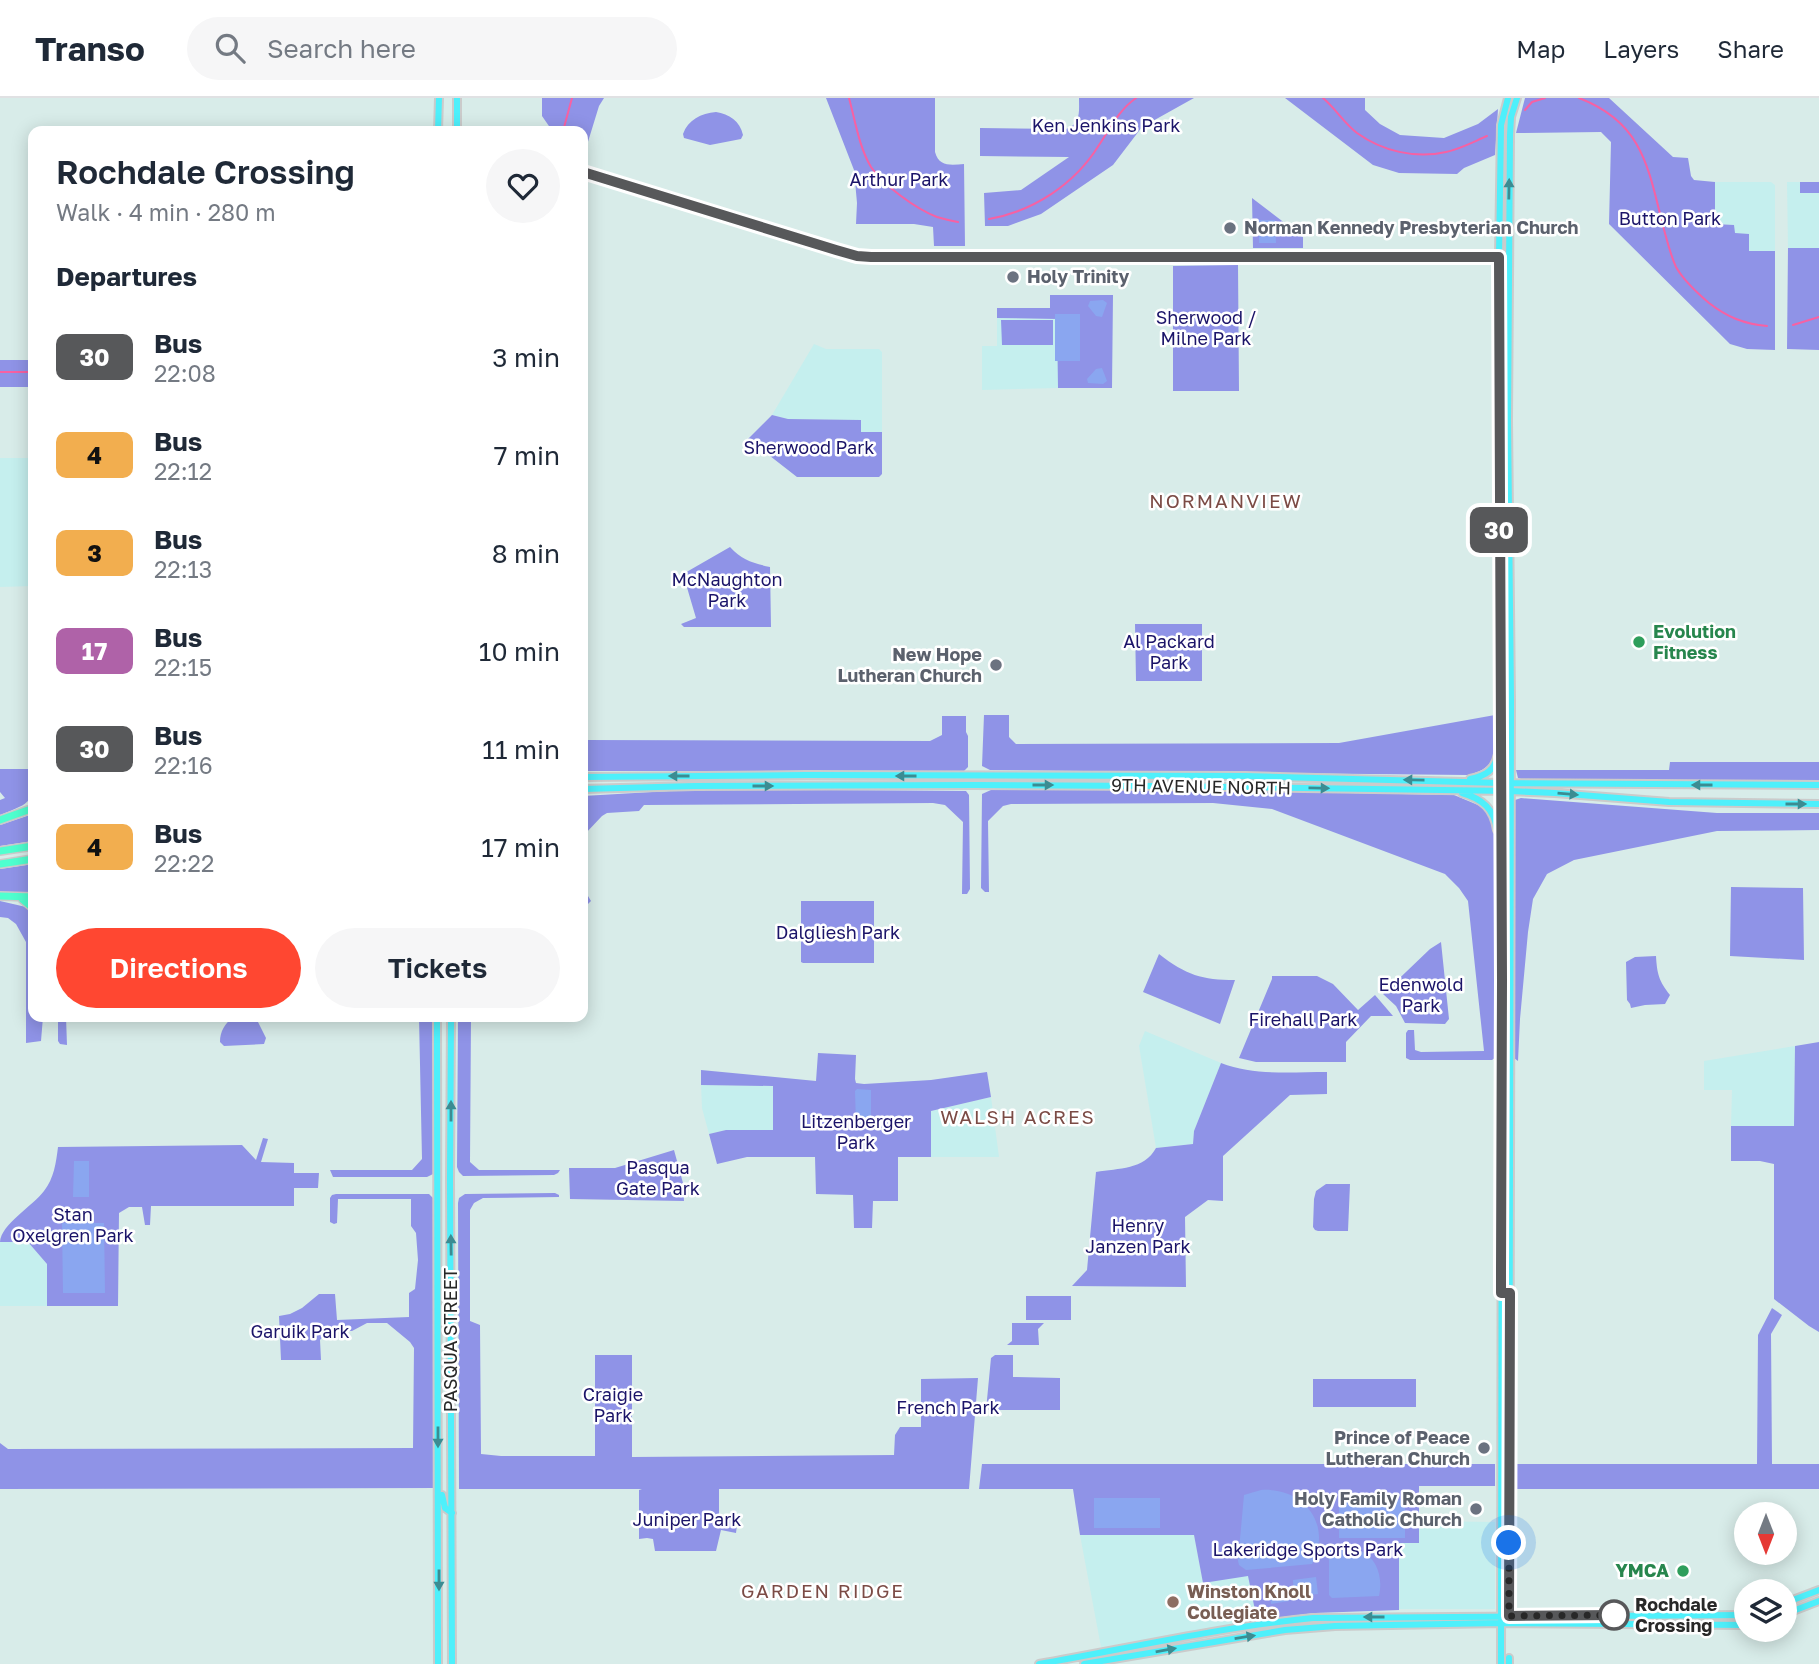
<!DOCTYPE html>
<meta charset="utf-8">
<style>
:root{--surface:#fff;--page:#f6f6f7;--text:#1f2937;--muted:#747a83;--line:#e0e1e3;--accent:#ff4731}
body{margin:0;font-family:"Golos Text",sans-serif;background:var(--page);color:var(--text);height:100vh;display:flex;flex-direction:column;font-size:26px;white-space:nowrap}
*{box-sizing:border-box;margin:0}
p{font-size:23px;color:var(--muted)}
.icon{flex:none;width:38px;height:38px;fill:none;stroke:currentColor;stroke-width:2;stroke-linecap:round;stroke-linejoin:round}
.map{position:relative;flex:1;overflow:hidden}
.details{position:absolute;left:28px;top:28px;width:560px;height:896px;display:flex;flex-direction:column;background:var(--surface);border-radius:14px;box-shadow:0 4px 18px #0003}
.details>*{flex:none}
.badge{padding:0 14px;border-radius:10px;font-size:24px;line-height:46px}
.needle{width:46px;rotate:180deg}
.tools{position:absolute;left:1734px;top:1404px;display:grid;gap:14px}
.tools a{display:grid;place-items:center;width:63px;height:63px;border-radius:50%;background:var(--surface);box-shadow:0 4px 18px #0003;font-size:35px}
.you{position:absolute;width:35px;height:35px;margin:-18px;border:5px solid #fff;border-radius:50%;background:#1a73e8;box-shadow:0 0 0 10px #1a73e833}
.map>.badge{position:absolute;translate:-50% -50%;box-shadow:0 0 0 4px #fff}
h2{padding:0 28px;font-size:26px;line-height:63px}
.round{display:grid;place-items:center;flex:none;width:74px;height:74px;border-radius:37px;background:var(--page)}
.head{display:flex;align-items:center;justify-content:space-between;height:119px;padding:0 28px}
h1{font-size:33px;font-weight:600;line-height:52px}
.cta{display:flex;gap:14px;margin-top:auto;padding:14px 28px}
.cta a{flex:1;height:80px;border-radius:42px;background:var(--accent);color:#fff;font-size:28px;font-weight:600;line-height:80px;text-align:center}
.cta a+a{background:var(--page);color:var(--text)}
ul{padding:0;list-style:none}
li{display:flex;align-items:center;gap:21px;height:98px;padding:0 28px}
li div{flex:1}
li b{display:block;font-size:26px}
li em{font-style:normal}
li .badge{min-width:77px;font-weight:700;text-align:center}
header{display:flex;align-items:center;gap:42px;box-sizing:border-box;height:98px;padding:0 35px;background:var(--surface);border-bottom:2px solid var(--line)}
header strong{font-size:33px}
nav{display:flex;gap:38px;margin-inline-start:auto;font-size:24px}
.search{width:490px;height:63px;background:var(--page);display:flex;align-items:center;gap:18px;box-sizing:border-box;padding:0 24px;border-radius:38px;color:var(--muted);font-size:26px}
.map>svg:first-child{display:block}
</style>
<header>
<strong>Transo</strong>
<div class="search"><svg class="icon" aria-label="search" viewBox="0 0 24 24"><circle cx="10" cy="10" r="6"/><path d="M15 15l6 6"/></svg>Search here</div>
<nav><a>Map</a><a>Layers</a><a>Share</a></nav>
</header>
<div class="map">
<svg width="1819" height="1566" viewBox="0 0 1819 1566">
<rect width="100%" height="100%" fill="#d8ece9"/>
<path fill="#c5efee" d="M1715,84h56l4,3v66h-26l-15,-18 -1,-8 -18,-1z
M1787,84h32v66h-31z
M997,220l61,1v69l-76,2v-44h15z
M814,246l12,5h53l3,3v80h-21v-12l-73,-1 -16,-4z
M0,360h33v128l-33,1z
M1145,933l76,32 -27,68 -1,13 -37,4 -17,-102z
M1795,948l-1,80h-63l1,-36h-28v-29z
M701,987l72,1v44h-47l-17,4 -7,-26z
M991,999l8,60h-68v-46z
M0,1144h28l19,22v42h-47z
M1419,1423l76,1v87h-96v-66h20z
M1080,1437h114l9,48 45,-8 9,45 -156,27z"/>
<path fill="#8f93e7" d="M542,0h62l-5,8 -16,52v-27h-32v-2l-9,-13z
M826,0h109v54c4,15 16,13 29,12l1,82h-31l-1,-19 -19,-3h-58l1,-21 -3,-33z
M1079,0h115l-52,29 -29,38 -72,49 -33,12h-23l-1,-33 37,-3 48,-33 -89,-1v-28l86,1c15,-5 13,-17 13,-31z
M1285,0h80v12l15,14 20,11 44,3 34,-14 20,-15 -3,46 -31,13 -7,6 -58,-1 -26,-8z
M1525,0h84l64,59 15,1 3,18 3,4 21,2v42l19,1 1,8 14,1v17h26v99l-28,-1 -17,-5 -121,-120 2,-82 -10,-10 -85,1z
M716,14c13,2 24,9 27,23l-2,4 -31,6 -26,-7 -1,-4c5,-14 18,-21 33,-22z
M1800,84h19v11h-19z
M1252,100l51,39v11h-50z
M1788,150h31v102l-32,-1z
M1238,167l1,126h-66v-125z
M1050,197h63l-1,93h-54l-1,-69 -60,-1v-10h53z
M1001,222h52v25h-51z
M0,262h33v27h-33z
M772,317l16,4 73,1v12h21v42l-3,3h-82l-49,-38z
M730,449c12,13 22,16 40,20l1,60h-87l-3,-3 15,-6 -13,-44z
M1135,526h67v57h-66z
M984,617h25v22l7,7 323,-1 156,-28c1,30 7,52 -27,60l-478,-5 -8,-4z
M942,618h24v16l2,4v31l-4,4h-381v-31l347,1 12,-6z
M1670,664h149v18h-295l-6,-2 -2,-8h153z
M0,671h33c0,34 0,33 -33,46v-15l5,-2 -5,-6z
M704,691l262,2 3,4 1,94 -3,5h-5l1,-72 -18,-17 -12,-2 -289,2 -5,6 -32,2 -5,3 -17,18v57l6,10 -8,8v-113z
M991,692h198l265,5 24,10 12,9 4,20 4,67 -2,156 -4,3h-82l-4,-2v-25l2,-3h6l1,20 6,2 63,-1 -16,-150 -9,-13 -14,-14 -173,-65 -59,-6 -202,1 -8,2 -15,15 1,71h-4l-4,-4 1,-94z
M1521,700l196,15h102v17l-102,1 -143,29 -27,14 -14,25 -5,33 -8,87 -2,42 -4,-3 1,-258z
M33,716v27l-33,5v-21z
M33,766v30l-33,-2v-23z
M1731,789l72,1 1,72 -74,-4z
M0,803l26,6 7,6v104h10l-2,24 -15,2v-101l-10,-18 -8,-6 -8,-1z
M801,803h73v62h-71l-2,-1z
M1441,844l8,77 -4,5 -40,-1 -9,-17 -13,-12 47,-45z
M1159,856c27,21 43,26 76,26l-15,44 -77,-32z
M1656,858c1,18 3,25 14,39l-5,9 -20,1 -14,3 -1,-4 -3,-4 -1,-38 9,-5z
M1272,878h45l16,8 25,26 17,-15 18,21h-22l-25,26v20h-90l-17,-4 33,-79z
M58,919h8l1,28 -7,-1 -2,-3z
M233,919h12l13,5 8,16 -2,6 -40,2 -4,-4c0,-11 5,-18 13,-25z
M419,919h15v153l-1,4 -6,3h-94l-3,-7h82l10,-11z
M458,919h13l-1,145 9,8h81l-2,3 -4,2 -91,1 -4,-4 -2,-5z
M1819,944v290l-10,-6 -35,-27v-135l-14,-3h-29v-35h63l1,-80z
M818,955l38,2 -1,24 1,4 8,1 67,-4 56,-8 4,25 -60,14v46h-33v44h-25l-1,27h-18l-1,-33 -37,-1 -1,-37h-68l-30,7 -8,-30 17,-4h47v-44l-72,-1v-15l115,11z
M1221,965c34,13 71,9 106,9v22l-37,1 -67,61v45l-15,-1 -23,17 1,70 -114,-1 15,-16 9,-98c23,-4 48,-2 60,-24l37,-4 1,-13z
M263,1040l5,1 -7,23 33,1v10h25l-1,15h-24v18h-143l-1,19h-5l-3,-18h-13l-10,6 -1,93h-71v-42l-19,-22h-28c1,-18 33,-36 44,-51 10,-13 12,-28 14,-44l184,-2 14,15z
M674,1052l9,33 1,18 -114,-2 -1,-31h46z
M1326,1086h24l-2,47h-30l-3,-1 -2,-3 1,-28 2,-8z
M555,1095l4,2v2l-76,1 -9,5 -4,7v111l10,4 1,129 20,2h94v-101h37v102l262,-2 1,-20 5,-8h21v-48l57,-1 -9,111h-250v26h14l4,10 -1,8 -15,-3 -5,21h-61l-2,-12 -6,-1 -8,1v-49l3,-1h-183l-1,-286 1,-5 6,-4z
M336,1096h93l5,5 3,289 -437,1v-46l8,6 405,-1 1,-100 -4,-6 -23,-19h-20l-15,8h-25l-7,9 1,20h-40l-2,-44 11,-2 12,-6 17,-14h16l2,26 72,-3v-24l6,-4 3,-29 -2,-27 -5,-7v-27h-73l-1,24 -3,1 -4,-2v-24l2,-3z
M1026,1198h45v24h-45z
M1772,1210l10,7 -11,19 1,130h47v25h-307l-1,-25h246l1,-129z
M1012,1225h32l-6,6 1,16h-32l5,-4z
M995,1257h18v22l47,1v32h-74l5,-52z
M1313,1281h103v28h-103z
M982,1366h513v22h-76v57h-20v67l-84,3 -58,7 -9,-44 -45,7 -9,-48h-114l-7,-46h-94z"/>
<path fill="#8aa6f0" d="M1259,122h16l1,23h-17z
M1103,202l4,3 -5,14 -6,-1 -8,-10 2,-5z
M1055,216h25v47h-25z
M1102,270l5,13 -4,3 -15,-1 -1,-4 9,-10z
M857,991l14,1v34h-15l-1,-33z
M74,1063h15v36h-16z
M62,1125h42l1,70h-42z
M1261,1392c43,-3 72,35 51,74l-66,6 -7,-5 -1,-4 6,-66z
M1094,1400h66v30h-66z
M1339,1402h66v38h-66z
M1333,1448c9,1 20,1 28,5 17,8 22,28 18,45l-47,2 -3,-3v-47z
M1316,1479l2,17 -24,3 -1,-17z
M1287,1489l2,14 -18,3 -2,-14z"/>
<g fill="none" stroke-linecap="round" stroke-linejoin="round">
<path stroke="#f761a3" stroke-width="2" d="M849,0c6,22 10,49 22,69 12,18 45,42 66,50 7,2 14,4 21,5
M1323,0c12,10 21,25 34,35 25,18 58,26 89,19 14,-3 27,-10 41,-16
M1579,0c63,24 69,68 84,128 4,14 7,28 13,41 8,14 20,25 33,36 18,14 35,21 58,23
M1525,12l7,-8 13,-4
M563,33l9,-33
M989,121c45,-8 86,-35 110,-74 12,-18 20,-35 37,-47
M1793,227l26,-8
M0,274h31"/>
<defs>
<path id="major" d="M438,33l1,-33
M457,33v-33
M583,679l223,-2 439,1 255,7 319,2
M1470,681c16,-3 25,-9 28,-25
M583,691l112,-3 279,-1 184,1 352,5 45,2 114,9 150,2
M1462,695c21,6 32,16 35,37
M437,919l1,647
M451,919l-1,162 2,485
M442,1397l3,13 7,5
M1785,1505l34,-13
M1785,1516l34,-13
M1509,1525l2,-922 -3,-281 2,-285 1,-18 6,-19
M1039,1566c91,-16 182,-37 274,-46l433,-3
M1084,1566l201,-34 50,-4 166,-3 245,2
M1501,1566l1,-685 -3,-440v-282l2,-132 7,-27
M1509,1566v-6"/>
<path id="highway" d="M0,722l28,-10h5
M0,753l33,-5
M0,766l33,-5
M0,798l33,1
M22,801l11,9"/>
</defs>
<use href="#major" stroke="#cbcbcb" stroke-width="10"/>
<use href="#highway" stroke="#cbcbcb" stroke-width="10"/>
<use href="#major" stroke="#4ef0fb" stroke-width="6"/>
<use href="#highway" stroke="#4fffcf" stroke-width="7"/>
</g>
<defs><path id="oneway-solid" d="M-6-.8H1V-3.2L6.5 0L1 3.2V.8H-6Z" transform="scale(1.75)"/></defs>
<g fill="#3b8c92">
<use href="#oneway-solid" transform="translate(1509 91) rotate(-89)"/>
<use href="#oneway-solid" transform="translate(679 678) rotate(180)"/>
<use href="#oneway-solid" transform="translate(906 678) rotate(-180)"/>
<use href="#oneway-solid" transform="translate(1414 682) rotate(-179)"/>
<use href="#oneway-solid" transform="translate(1043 687)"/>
<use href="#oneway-solid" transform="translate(1702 687) rotate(180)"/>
<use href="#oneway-solid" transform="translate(763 688)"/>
<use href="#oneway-solid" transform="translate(1319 690) rotate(1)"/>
<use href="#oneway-solid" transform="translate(1568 696) rotate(5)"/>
<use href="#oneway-solid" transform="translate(1796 706)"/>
<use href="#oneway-solid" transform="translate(451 1013) rotate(-90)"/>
<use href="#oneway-solid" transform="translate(451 1147) rotate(-91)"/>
<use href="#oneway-solid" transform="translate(438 1339) rotate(90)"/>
<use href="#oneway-solid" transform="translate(439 1482) rotate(90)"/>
<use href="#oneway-solid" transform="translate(1374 1519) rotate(-180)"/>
<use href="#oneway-solid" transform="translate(1245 1539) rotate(-9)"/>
<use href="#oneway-solid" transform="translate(1166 1552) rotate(-10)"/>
</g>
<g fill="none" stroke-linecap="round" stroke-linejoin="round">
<defs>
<path id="line" d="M583,74l253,78 21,6 14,1h628l3,722 -1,291v23h9l-1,323 107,-1"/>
</defs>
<use href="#line" stroke="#fff" stroke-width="16"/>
<use href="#line" stroke="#57585a" stroke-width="10"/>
<path stroke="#282828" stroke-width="7" stroke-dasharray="0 12.6" d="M1509,1445v73l107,-1h-2"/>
</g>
<g fill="#6b7280" stroke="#fff" stroke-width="2.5">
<circle cx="1230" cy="130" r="7"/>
<circle cx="1013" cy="179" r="7"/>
<circle cx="996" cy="567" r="7"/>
<circle cx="1484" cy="1350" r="7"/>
<circle cx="1476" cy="1411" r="7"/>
</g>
<g fill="#2e9e5b" stroke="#fff" stroke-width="2.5">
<circle cx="1639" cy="544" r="7"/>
<circle cx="1683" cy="1473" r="7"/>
</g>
<circle fill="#8d6e63" stroke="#fff" stroke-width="2.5" cx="1173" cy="1504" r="7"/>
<circle fill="#fff" stroke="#57585a" stroke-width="3.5" cx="1614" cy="1517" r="14"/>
<g text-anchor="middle" stroke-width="5" stroke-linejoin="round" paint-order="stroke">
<g font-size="18" fill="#1b1469" stroke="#fff">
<text x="1106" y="34">Ken Jenkins Park</text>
<text x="899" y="88">Arthur Park</text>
<text x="1670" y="127">Button Park</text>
<text x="1206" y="226">Sherwood /<tspan x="1206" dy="21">Milne Park</tspan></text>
<text x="809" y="356">Sherwood Park</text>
<text x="727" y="488">McNaughton<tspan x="727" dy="21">Park</tspan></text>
<text x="1169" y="550">Al Packard<tspan x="1169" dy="21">Park</tspan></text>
<text x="838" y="841">Dalgliesh Park</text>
<text x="1421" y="893">Edenwold<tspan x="1421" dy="21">Park</tspan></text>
<text x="1303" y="928">Firehall Park</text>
<text x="856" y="1030">Litzenberger<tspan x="856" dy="21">Park</tspan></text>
<text x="658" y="1076">Pasqua<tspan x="658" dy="21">Gate Park</tspan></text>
<text x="73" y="1123">Stan<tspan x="73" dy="21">Oxelgren Park</tspan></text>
<text x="1138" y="1134">Henry<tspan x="1138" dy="21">Janzen Park</tspan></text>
<text x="300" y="1240">Garuik Park</text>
<text x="613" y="1303">Craigie<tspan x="613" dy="21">Park</tspan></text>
<text x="948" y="1316">French Park</text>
<text x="687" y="1428">Juniper Park</text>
<text x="1308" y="1458">Lakeridge Sports Park</text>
</g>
<g font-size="18" font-weight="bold" fill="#5b616d" stroke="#fff" text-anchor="end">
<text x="1244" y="136" text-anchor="start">Norman Kennedy Presbyterian Church</text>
<text x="1027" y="185" text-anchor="start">Holy Trinity</text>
<text x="982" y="563">New Hope<tspan x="982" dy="21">Lutheran Church</tspan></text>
<text x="1470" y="1346">Prince of Peace<tspan x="1470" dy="21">Lutheran Church</tspan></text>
<text x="1462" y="1407">Holy Family Roman<tspan x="1462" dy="21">Catholic Church</tspan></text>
</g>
<g font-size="18" font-weight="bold" fill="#27864d" stroke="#fff" text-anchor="start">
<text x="1653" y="540">Evolution<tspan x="1653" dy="21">Fitness</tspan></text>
<text x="1669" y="1479" text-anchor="end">YMCA</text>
</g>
<g font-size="18" fill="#282828" stroke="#fff">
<text transform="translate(1201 689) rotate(1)" y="6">9TH AVENUE NORTH</text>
<text transform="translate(451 1242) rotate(-90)" y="6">PASQUA STREET</text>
</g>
<g font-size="18" font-weight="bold" fill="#785e54" stroke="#fff" text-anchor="start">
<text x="1187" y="1500">Winston Knoll<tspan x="1187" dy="21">Collegiate</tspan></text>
</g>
<g font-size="18" font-weight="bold" fill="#282828" stroke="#fff" text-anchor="start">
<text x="1635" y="1513">Rochdale<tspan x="1635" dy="21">Crossing</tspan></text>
</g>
<g font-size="19" letter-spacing="2" fill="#7b4b45" stroke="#fff">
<text x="1226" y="410">NORMANVIEW</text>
<text x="1018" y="1026">WALSH ACRES</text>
<text x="823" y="1500">GARDEN RIDGE</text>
</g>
</g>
</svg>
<div class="tools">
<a><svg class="needle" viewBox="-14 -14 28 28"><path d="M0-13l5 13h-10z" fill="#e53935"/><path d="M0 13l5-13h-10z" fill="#747a83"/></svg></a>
<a><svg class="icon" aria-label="layers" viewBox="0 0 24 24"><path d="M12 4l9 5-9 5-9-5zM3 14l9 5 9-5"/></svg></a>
</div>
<div class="you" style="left:1509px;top:1445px"></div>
<b class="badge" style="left:1499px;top:432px;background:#57585a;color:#fff">30</b>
<section class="details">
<div class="head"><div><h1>Rochdale Crossing</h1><p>Walk · 4 min · 280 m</p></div><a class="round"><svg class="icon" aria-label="heart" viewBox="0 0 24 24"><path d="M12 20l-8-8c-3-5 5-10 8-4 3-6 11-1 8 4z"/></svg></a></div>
<h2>Departures</h2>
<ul>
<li><span class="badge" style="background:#57585a;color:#fff">30</span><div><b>Bus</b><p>22:08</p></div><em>3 min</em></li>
<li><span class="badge" style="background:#f2ae4f;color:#111">4</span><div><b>Bus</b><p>22:12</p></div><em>7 min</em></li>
<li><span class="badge" style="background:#f2ae4f;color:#111">3</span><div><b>Bus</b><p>22:13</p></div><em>8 min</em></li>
<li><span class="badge" style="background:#af62a8;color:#fff">17</span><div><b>Bus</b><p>22:15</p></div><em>10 min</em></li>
<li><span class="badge" style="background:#57585a;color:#fff">30</span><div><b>Bus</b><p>22:16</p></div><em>11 min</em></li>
<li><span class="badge" style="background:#f2ae4f;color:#111">4</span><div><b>Bus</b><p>22:22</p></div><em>17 min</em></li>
</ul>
<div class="cta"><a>Directions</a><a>Tickets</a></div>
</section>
</div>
